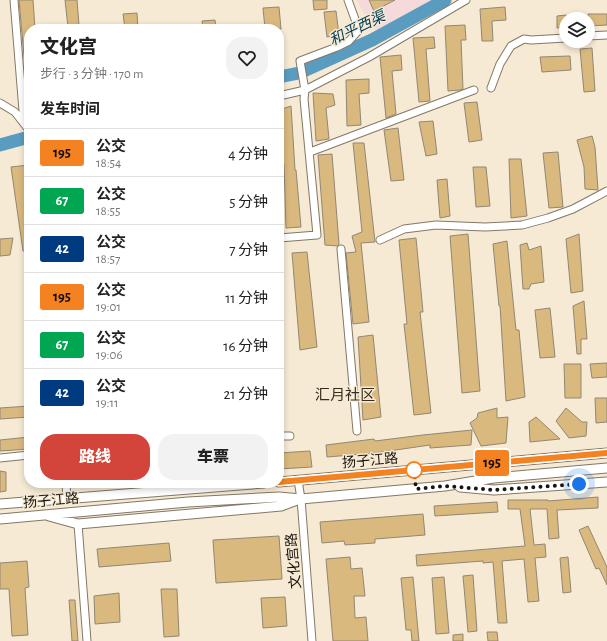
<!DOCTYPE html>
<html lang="zh">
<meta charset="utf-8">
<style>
:root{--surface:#fff;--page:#f2f2f2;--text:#222;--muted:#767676;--line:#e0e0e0;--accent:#d3453a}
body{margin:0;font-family:"Alegreya Sans","Noto Sans SC",sans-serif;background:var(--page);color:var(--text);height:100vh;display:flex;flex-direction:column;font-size:15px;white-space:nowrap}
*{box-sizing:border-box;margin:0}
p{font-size:13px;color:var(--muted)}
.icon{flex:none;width:22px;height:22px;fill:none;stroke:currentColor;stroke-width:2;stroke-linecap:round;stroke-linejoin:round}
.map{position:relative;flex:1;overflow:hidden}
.drawer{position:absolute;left:24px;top:24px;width:260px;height:464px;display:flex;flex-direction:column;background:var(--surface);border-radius:16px;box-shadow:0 2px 6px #0003}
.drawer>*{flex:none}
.badge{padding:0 8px;border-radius:3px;font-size:14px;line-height:26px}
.controls{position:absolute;left:559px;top:12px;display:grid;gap:8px}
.controls a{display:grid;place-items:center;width:36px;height:36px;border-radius:50%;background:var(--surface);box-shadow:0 2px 6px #0003;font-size:20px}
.you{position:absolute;width:20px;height:20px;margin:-10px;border:3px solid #fff;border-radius:50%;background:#1a73e8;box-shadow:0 0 0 6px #1a73e833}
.map>.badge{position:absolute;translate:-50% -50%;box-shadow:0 0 0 2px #fff}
h2{padding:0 16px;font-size:15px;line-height:36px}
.round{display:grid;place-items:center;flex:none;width:42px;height:42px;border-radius:16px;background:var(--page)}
.headline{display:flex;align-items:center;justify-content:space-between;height:68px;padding:0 16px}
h1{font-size:19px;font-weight:800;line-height:30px}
.button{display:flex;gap:8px;margin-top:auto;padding:8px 16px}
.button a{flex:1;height:46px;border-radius:16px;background:var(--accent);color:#fff;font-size:16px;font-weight:800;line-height:46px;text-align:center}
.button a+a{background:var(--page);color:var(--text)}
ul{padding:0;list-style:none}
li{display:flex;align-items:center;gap:12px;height:48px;padding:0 16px;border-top:1px solid var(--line)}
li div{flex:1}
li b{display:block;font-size:15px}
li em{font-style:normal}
li .badge{min-width:44px;font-weight:700;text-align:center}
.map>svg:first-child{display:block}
</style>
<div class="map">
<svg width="607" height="641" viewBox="0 0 607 641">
<rect width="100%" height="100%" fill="#f6ead5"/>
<path fill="#f5dadc" d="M356,0h82l-61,34z"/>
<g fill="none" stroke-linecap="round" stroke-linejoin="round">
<path stroke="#5a9cc0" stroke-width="13" d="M279,77l20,-4 73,-33 73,-40
M0,145l29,-8"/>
</g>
<path fill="#d9b97d" stroke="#928774" d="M19,0h14l2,29h-6v38h-4z
M65,0h12l2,25 -11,2z
M313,0h14v9l-13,1z
M369,0h26l-21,11z
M279,7l2,22h-16l-2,-21z
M505,7l1,13 -14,1 1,20h-11l-2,-32z
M336,11l3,24 -12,2 -3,-25z
M137,13l1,16h-13l-2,-15z
M588,14h19v11l-19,1z
M566,15v12l-9,1v-12z
M215,20l1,9h-13l-1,-8z
M465,25l1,15h-5l2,49 -3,1 -12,1 -3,-65z
M434,37l1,11 -9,1 4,52 -11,1 -6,-64z
M592,48l3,43 -11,1 -4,-43z
M401,55l1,15 -10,1 4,43 -10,4 -6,-61z
M570,56l1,14 -29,2 -2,-15z
M369,79v14l-10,1 2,31 -14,1 -1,-46z
M313,93l20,1 2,11 -9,3 3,31 -13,2z
M477,102l5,38 -13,2 -5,-39z
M291,106l4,64h1l5,57 -15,1 -2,-64h-4l-1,-11v-43z
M433,121l4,33 -11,2 -7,-34z
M398,128l6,52 -13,1 -7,-51z
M592,136l3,11 3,43 -13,-1 -1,-22 -7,-27z
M353,143h11l11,99 -14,1 8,79 -16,2 -7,-71 10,-1 -4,-16 10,-4z
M558,152l5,55 -14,1 -6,-55z
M332,154l7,90 -1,2 -13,-1 -7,-90z
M509,159h12l6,57 -16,2z
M29,165v86h-6l-12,-84z
M473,167h13l4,39 -14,1z
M447,179l3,37 -10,2 -3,-38z
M468,234l12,157 -18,2 -12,-157z
M579,234l4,57 -12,2 -5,-54z
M13,238l-3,17 -10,1v-17z
M416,238l7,74h-3l11,101 -17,2 -10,-91h3l-8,-84z
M507,241l9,89h3l6,67 -19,4 -6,-95h-1l-6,-62z
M527,243l2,7 12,-4 3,36 -13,2 -2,5h-6l-3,-44z
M307,252l10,95 -17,3 -8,-97z
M584,301l3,38h-6v15h-4l-4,-48z
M550,308l5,49 -15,1 -5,-48z
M373,335l8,82 -18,3 -5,-83z
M607,363v14l-15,1 -2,-14z
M564,364h17v34h-16z
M595,398h12v24l-11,1z
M29,406v11l-29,2v-11z
M497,408v10l11,-1 -2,26 -25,3 -11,-23 7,-5 1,-5z
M566,408l16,14h5l-1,14 -17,2 -13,-17z
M536,417l24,22 -30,3 -1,-20z
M472,430l-1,15 -41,3v-3l-55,8 -48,4 -1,-12 48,-6 1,2 48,-6z
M29,437v12l-29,2v-11z
M310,451l2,16 -33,2v-16z
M0,471l6,1v19l-6,1z
M598,497v11l-41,2 2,28 -10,1 -2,-30h-17l4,36 11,-1 1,13 -11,1 4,43 -11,1 -4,-43 -22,2 5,62h-9l-5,-61 -10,1v-2l-66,5 -1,-11 109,-9 -5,-37h-12v-9h40v1z
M497,502l1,10 -63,4 -1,-10z
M423,514l2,21 -50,4v4l-30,2 -1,-4 -22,2 -2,-21z
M588,526l19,41v18l-8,-17 -3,1 -17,-39z
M279,536l3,43 -66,4 -3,-43z
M169,543l2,18 -72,6 -2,-18z
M350,557l1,12 11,-1 3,28h-11l1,22 11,-1 2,24h-35l-7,-82z
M568,557l3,35 -8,1 -3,-35z
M27,561l2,26 -4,1 3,47 -16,1 -3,-47h-9v-26z
M473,575l4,56 -9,1 -5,-56z
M413,577l6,64h-7l-1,-11h-5l-5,-52z
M444,577l5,56 -13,1 -4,-56z
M161,589h16l2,47 -15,1z
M119,593l1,29 -25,2 -1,-28z
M285,597l2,29 -24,2 -2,-30z
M69,600h6l3,41h-6z
M487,632h10l1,9h-10z
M463,634v7h-10v-6z"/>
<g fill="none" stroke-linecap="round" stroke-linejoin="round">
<defs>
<path id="minor" d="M14,0l10,123
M588,36l19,-1
M491,88l9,-24 11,-18 13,-7 7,1 35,-2
M279,96l26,-6 64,-33 97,-57
M0,103l15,9 14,18
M310,152l164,-62
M279,238l38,-3 -13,-136 1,-9 -5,-29 37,-14 12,-6 10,-11 -11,-30
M380,240l24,-11 32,-4 49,2 37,-2 26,-7 25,-9 34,-18
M341,249l16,182
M279,436h11
M0,458l29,-3
M298,480l3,19 11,142
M66,483l1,16
M78,524l9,117"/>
<path id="major" d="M279,482l328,-29
M460,487l34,3 113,-8
M0,504l264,-21
M49,516l29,8 203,-18 16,-6
M0,519l188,-17 91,-5 22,2 144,-13 49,-8 113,-10"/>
</defs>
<use href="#minor" stroke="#837865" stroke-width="9"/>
<use href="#major" stroke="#837865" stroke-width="11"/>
<use href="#minor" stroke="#fff" stroke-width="7"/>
<use href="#major" stroke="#fff" stroke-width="9"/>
</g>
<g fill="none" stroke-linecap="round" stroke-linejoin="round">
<defs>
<path id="line" d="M279,482l328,-29"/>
</defs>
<use href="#line" stroke="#fff" stroke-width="9"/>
<use href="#line" stroke="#f58220" stroke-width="6"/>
<path stroke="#1a160f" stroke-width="4" stroke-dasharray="0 7.2" d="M414,470l2,19 29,-3 49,4 85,-6"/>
</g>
<circle fill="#fff" stroke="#f58220" stroke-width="2" cx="414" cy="470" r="8"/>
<g text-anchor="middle" stroke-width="3" stroke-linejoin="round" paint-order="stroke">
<g font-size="14" fill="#1a160f" stroke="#f6ead5">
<text transform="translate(370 460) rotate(-5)" y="5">扬子江路</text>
<text transform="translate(51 500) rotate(-5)" y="5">扬子江路</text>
<text transform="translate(293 561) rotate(-95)" y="5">文化宫路</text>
</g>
<g font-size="15" font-style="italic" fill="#003b54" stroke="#f6ead5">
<text transform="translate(357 28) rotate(-26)" y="5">和平西渠</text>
</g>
<g font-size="15" fill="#362d1c" stroke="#f6ead5">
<text x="345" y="400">汇月社区</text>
</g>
</g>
</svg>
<div class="controls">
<a><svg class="icon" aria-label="layers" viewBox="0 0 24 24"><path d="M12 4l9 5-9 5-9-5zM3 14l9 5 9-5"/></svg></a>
</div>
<div class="you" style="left:579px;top:484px"></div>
<b class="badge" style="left:492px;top:463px;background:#f58220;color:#111">195</b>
<section class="drawer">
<div class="headline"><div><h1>文化宫</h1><p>步行 · 3 分钟 · 170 m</p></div><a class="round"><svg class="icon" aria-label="heart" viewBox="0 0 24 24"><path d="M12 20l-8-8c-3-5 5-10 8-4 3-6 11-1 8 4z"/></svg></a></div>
<h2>发车时间</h2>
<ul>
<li><span class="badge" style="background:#f58220;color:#111">195</span><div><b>公交</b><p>18:54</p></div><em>4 分钟</em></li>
<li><span class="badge" style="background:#00a651;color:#fff">67</span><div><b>公交</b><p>18:55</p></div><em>5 分钟</em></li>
<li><span class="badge" style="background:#003b80;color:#fff">42</span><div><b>公交</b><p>18:57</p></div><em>7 分钟</em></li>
<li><span class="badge" style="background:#f58220;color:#111">195</span><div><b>公交</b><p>19:01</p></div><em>11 分钟</em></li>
<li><span class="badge" style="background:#00a651;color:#fff">67</span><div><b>公交</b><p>19:06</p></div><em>16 分钟</em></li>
<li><span class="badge" style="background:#003b80;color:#fff">42</span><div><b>公交</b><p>19:11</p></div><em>21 分钟</em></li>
</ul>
<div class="button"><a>路线</a><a>车票</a></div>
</section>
</div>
